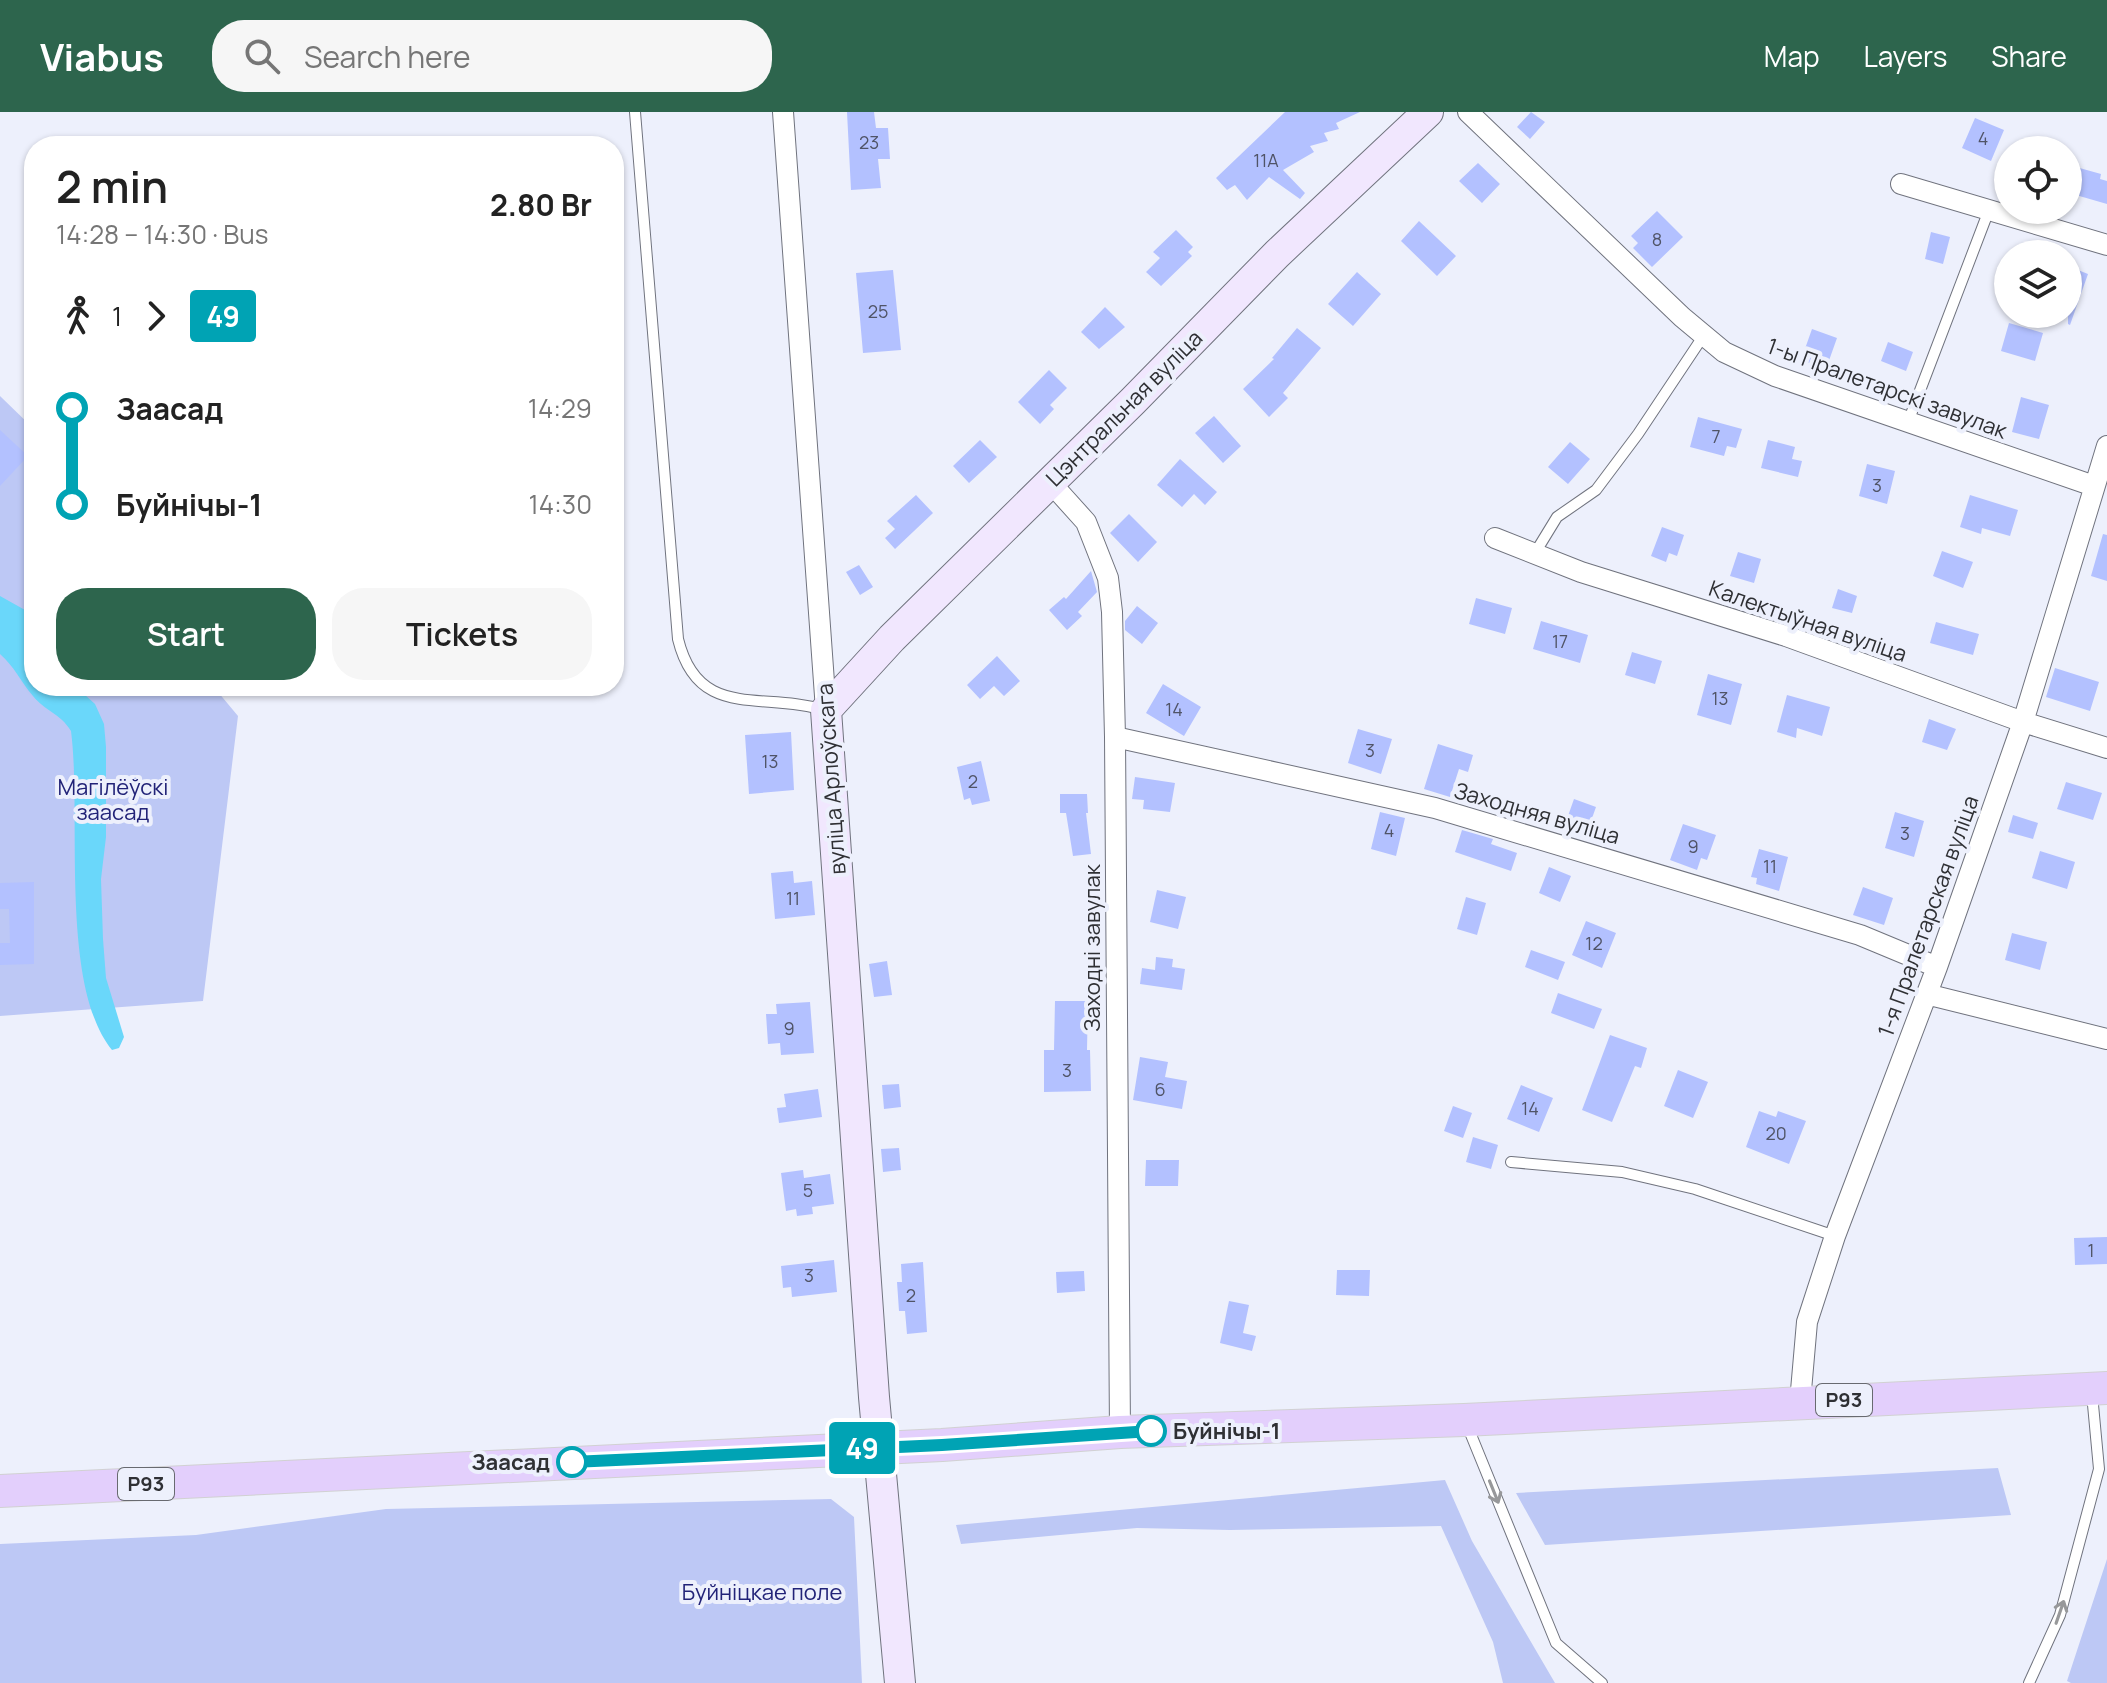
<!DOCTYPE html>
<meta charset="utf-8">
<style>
:root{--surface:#fff;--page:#f6f6f6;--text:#222;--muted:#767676;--accent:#2d654d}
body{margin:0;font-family:Manrope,sans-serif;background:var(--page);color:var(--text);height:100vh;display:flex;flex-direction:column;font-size:30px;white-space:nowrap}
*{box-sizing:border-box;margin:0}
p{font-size:26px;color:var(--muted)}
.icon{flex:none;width:44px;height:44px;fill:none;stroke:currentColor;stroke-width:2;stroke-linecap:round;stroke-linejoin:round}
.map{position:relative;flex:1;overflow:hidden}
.sheet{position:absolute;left:24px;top:24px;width:600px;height:560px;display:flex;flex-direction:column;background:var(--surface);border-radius:32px;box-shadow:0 2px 6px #0004}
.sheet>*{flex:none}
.badge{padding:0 16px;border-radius:6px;font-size:28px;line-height:52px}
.fabs{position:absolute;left:1994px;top:24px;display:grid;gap:16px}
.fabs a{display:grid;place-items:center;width:88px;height:88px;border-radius:50%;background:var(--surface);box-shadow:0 2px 6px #0004;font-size:40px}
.map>.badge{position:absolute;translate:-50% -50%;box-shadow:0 0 0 4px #fff}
.legs{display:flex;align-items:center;gap:12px;height:88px;padding:0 32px;font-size:26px}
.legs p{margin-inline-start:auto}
.head{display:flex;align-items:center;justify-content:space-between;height:136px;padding:0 32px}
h1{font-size:44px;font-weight:600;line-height:60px}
.primary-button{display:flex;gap:16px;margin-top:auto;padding:16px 32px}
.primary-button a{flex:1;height:92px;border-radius:32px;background:var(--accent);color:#fff;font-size:32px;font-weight:600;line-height:92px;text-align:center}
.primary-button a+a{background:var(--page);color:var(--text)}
ul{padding:0 32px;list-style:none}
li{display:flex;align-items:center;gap:28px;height:96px;font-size:30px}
li i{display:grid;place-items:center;width:12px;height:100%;margin:0 10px;background:currentColor}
li i::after{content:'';width:20px;height:20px;margin:-10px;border:6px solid;border-radius:50%;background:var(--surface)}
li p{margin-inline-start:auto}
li:first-child i{background:linear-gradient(#0000 50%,currentColor 0)}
li:last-child i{background:linear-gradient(currentColor 50%,#0000 0)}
header{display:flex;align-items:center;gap:48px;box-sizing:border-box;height:112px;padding:0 40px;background:var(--accent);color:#fff}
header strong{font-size:38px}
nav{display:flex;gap:44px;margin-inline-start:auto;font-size:28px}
.search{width:560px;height:72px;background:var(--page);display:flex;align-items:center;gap:20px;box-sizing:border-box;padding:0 28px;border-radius:32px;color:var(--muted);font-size:30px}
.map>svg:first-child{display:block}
</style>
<header>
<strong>Viabus</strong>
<div class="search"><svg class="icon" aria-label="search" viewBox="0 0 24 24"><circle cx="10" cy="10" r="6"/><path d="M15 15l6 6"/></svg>Search here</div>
<nav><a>Map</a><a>Layers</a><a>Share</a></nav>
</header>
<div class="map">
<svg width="2107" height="1571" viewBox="0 0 2107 1571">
<rect width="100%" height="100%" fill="#edf0fc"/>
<path fill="#bdc8f5" d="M0,284l34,33v257h179l25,30 -35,285 -203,15z
M1998,1356l13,47 -466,30 -29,-52z
M1445,1368l27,61 83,142h-52l-10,-41 -52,-116 -211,4 -93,-2 -176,16 -5,-19z
M831,1387l23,18 8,166h-862v-139l196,-9 190,-26z
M2107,1447v124h-36l-4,-2z"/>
<path fill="#6ad7fa" d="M0,484l25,14 9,15v61h41l20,18 9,20 2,23v90l-5,42 2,60 3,39 18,59 -5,11 -7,2c-53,-65 -30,-235 -41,-319 -11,-18 -26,-20 -38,-35 -12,-14 -19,-30 -33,-42z"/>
<path fill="#b3c1ff" d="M847,0h27l2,16h12l2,31h-12l3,29 -30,2z
M1285,0h75l-24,11 3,6 -15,4 4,8 -18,5 4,6 -31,18 22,23 -5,6 -31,-22 -22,23 -12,-15 -8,5 -11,-12z
M1531,0l14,10 -15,17 -13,-12z
M1975,6l29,12 -13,31 -29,-13z
M1478,51l22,21 -18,19 -23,-22z
M2076,55l25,7 -1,5 7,2v23l-38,-11z
M1657,99l26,26 -31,30 -19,-19 5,-5 -7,-7z
M1419,109l37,35 -19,20 -36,-35z
M1176,118l17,17 -5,5 4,4 -31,30 -15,-14 14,-14 -7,-6z
M1931,120l19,5 -7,27 -18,-5z
M2068,154l20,8 -18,51 -2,-1z
M893,158l8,80 -38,3 -7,-80z
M1357,160l24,22 -28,32 -25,-22z
M1105,195l20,20 -26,22 -18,-17z
M2009,211l34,10 -8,28 -34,-10z
M1297,216l24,20 -38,45 5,5 -19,19 -26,-28 31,-30 -2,-1z
M1812,217l25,9 -11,31 -25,-9z
M1888,230l25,10 -7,19 -25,-10z
M1049,258l18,18 -17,17 4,4 -14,15 -22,-22z
M2021,285l28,8 -10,34 -27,-7z
M1214,304l27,30 -18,17 -28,-30z
M1698,305l44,12 -6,19 -9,-2 -3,10 -34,-9z
M0,318l28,26 -28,30z
M980,328l17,17 -28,26 -16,-17z
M1768,328l27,7 -3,12 10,2 -4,16 -37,-9z
M1570,330l20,17 -22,25 -20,-17z
M1180,347l37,33 -12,13 -11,-11 -12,13 -25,-22z
M1867,352l28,7 -8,33 -28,-8z
M916,383l17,18 -38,36 -10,-11 10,-9 -8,-8z
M1970,383l48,15 -8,26 -28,-8 -1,6 -21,-7z
M1129,402l28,28 -19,20 -28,-29z
M1662,415l22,8 -7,21 -8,-3 -3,9 -15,-6z
M2103,422l4,1v46l-16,-5z
M1942,439l31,11 -10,26 -30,-12z
M1738,440l23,7 -7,24 -24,-7z
M859,453l14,22 -13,8 -14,-23z
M1091,459l6,21 -19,20 4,4 -15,14 -18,-20 15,-13 2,2z
M1838,477l19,7 -5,17 -20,-5z
M1476,486l36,10 -7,26 -36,-10z
M1137,494l21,17 -16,21 -17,-14v-9z
M1541,509l47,14 -8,28 -47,-14z
M1936,510l43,12 -6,21 -43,-12z
M1632,540l30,9 -7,23 -30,-9z
M997,544l23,25 -16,15 -10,-10 -14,13 -13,-14z
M2055,556l44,14 -9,29 -44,-14z
M1708,562l34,10 -11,41 -34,-10z
M1163,572l38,23 -17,29 -38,-23z
M1787,583l43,12 -8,29 -25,-8 -1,10 -19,-6z
M1929,607l27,10 -9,21 -25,-8z
M1358,617l34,10 -11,35 -33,-11z
M791,620l3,58 -45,4 -4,-59z
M1438,632l35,11 -5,17 -9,-3 -9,28 -26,-8z
M981,649l9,40 -18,4 -2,-7 -6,2 -7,-33z
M1135,665l40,6 -5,29 -27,-3 1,-9 -12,-1z
M2066,670l36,11 -9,27 -36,-11z
M1060,682h27l1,19h-2l5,41 -18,2 -7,-43h-6z
M1574,687l22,8 -11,31 -22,-8z
M1380,700l25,6 -9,38 -25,-7z
M1895,700l29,9 -10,36 -29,-9z
M2013,703l25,8 -5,16 -25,-7z
M1683,712l33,11 -9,25 -6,-2 -4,12 -27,-10z
M1462,718l31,9 -2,5 26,9 -6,18 -56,-19z
M1759,737l29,8 -9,34 -23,-7 1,-6 -6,-1z
M2040,739l35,11 -8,27 -35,-11z
M1549,755l22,9 -11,26 -21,-9z
M793,759l1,12 18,-2 3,34 -40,4 -4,-46z
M34,770v82l-34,1v-22h10l-1,-34h-9v-26z
M1863,775l30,11 -9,27 -31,-10z
M1157,778l29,7 -8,32 -28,-7z
M1466,785l20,6 -9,32 -20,-6z
M1586,809l30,12 -14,35 -30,-13z
M2012,821l35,9 -7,28 -35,-10z
M1531,838l34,12 -7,18 -33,-13z
M1156,845l17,2 -1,8 13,2 -3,21 -42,-6 2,-16 13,2z
M887,849l5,34 -18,2 -5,-33z
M1558,881l44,16 -8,20 -43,-16z
M1055,889h33l-1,49h3l1,41 -47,1v-42h10z
M810,890l4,51 -33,2 -1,-12 -12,1 -2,-30h11l-1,-10z
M1610,923l37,13 -6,20 -6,-2 -23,56 -30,-12z
M1140,945l28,5 -3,15 22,4 -5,28 -49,-9z
M1678,958l30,12 -15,36 -29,-12z
M899,972l2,23 -17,2 -2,-24z
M1521,973l32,13 -14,34 -32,-13z
M818,977l4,28 -43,6 -2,-15 9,-1 -2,-13z
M1453,994l19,7 -9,25 -19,-7z
M1759,999l17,6 2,-6 28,10 -17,43 -43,-17z
M1473,1025l25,8 -7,24 -25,-7z
M899,1036l2,22 -18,2 -2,-23z
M1146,1048h33l-1,26h-33z
M803,1058l1,8 26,-4 4,30 -22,3 1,7 -16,2 -1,-7 -10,2 -5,-38z
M2107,1125v27l-32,1 -1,-27z
M834,1148l3,32 -45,5 -1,-10 -8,1 -2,-22z
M923,1150l4,70 -20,2 -2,-23h-6l-2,-29h5l-1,-18z
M1337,1158h33l-1,26 -33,-1z
M1084,1159l1,20 -28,2 -1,-21z
M1229,1189l20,4 -6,28 13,3 -4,15 -32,-8z"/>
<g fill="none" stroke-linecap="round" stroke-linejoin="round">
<defs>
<path id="lane" d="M635,0l43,527c20,82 84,52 146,71
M1908,310l81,-212
M1535,441l22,-36 39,-27 42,-56 66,-99
M1511,1050l111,10 73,17 140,47
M1467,1313l89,218 46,40
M2029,1571l31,-68 39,-146 -7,-75"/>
<path id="street" d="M783,0l43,598
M1468,0l214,205 42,35 51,24 319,110
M1901,72l206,61
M1050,370l36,40 22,56 4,34 3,125 5,695
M1495,426l86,34 205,64 237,86 84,26
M1115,625l320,71 425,127 77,32
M1926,882l181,45
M1800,1290l7,-80 28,-86 102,-269 86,-245 84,-276"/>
<path id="secondary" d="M900,1571l-26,-286 -48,-687 66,-72 241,-237 144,-147 151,-142"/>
<path id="primary" d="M0,1379l942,-46 178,-13 344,-12 643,-32"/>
</defs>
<use href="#lane" stroke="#70737e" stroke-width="12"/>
<use href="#street" stroke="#70737e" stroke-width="22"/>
<use href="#secondary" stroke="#70737e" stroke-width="32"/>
<use href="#primary" stroke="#d1d1d2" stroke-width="34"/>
<use href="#lane" stroke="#fff" stroke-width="10"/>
<use href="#street" stroke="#fff" stroke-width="20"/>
<use href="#secondary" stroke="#f1e7fe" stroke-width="30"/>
<use href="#primary" stroke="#e3cffc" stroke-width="32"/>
</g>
<defs><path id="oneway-shaft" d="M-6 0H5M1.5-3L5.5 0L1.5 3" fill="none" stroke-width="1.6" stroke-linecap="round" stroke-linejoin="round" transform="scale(2)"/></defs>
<g stroke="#97989a">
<use href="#oneway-shaft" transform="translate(1494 1380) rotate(68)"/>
<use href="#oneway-shaft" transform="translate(2060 1500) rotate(-71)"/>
</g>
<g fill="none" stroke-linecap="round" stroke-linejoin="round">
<defs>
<path id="line-1" d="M572,1350l370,-17 209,-14"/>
</defs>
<use href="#line-1" stroke="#fff" stroke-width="18"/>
<use href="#line-1" stroke="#00a3b4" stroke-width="12"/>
</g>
<g fill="#fff" stroke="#00a3b4" stroke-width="4">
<circle cx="1151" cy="1319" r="14"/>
<circle cx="572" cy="1350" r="14"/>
</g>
<g text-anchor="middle" stroke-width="8" stroke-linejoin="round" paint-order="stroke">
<g font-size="18" fill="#505467">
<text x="1983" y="33">4</text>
<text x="869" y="37">23</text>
<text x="1266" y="55">11А</text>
<text x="1657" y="134">8</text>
<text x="878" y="206">25</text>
<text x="1716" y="331">7</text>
<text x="1877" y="380">3</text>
<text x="1560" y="536">17</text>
<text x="1720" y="593">13</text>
<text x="1174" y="604">14</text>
<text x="1370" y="645">3</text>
<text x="770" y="656">13</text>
<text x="973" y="676">2</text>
<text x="1389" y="725">4</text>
<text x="1905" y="728">3</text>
<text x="1693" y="741">9</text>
<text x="1770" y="761">11</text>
<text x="793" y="793">11</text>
<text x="1594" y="838">12</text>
<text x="789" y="923">9</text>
<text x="1067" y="965">3</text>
<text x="1160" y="984">6</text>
<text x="1530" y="1003">14</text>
<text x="1776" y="1028">20</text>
<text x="808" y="1085">5</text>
<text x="2091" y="1145">1</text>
<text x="809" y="1170">3</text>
<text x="911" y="1190">2</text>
</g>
<g fill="#edf0fc" stroke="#686a70" stroke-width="2">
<rect x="1816" y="1272" width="56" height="32" rx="6"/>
<rect x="118" y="1356" width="56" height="32" rx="6"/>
</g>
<g font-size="20" font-weight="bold" fill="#2f3034">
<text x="1844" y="1295">Р93</text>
<text x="146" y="1379">Р93</text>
</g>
<g font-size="22" fill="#2f3034" stroke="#edf0fc">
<text transform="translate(1887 276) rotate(20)" y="8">1-ы Пралетарскі завулак</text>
<text transform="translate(1124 296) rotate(-45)" y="8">Цэнтральная вуліца</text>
<text transform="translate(1808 509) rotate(19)" y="8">Калектыўная вуліца</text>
<text transform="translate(831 667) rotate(-94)" y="8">вуліца Арлоўскага</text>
<text transform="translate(1537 701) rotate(16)" y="8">Заходняя вуліца</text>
<text transform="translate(1928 804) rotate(-70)" y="8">1-я Пралетарская вуліца</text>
<text transform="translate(1092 836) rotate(-90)" y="8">Заходні завулак</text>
</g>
<g font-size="22" fill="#222378" stroke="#edf0fc">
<text x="113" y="683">Магілёўскі<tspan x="113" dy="25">заасад</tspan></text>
<text x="762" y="1488">Буйніцкае поле</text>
</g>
<g font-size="22" font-weight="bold" fill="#2f3034" stroke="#edf0fc" text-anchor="start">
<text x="1173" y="1327">Буйнічы-1</text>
<text x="550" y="1358" text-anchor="end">Заасад</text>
</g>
</g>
</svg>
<div class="fabs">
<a><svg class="icon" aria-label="locate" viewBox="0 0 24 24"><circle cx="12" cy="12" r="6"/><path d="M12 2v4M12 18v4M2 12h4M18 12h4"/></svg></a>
<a><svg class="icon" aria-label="layers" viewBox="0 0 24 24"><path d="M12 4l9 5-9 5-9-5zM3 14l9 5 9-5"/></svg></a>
</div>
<b class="badge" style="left:862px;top:1336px;background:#00a3b4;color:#fff">49</b>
<section class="sheet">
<div class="head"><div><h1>2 min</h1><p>14:28 – 14:30 · Bus</p></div><b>2.80 Br</b></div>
<div class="legs"><svg class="icon" aria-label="walk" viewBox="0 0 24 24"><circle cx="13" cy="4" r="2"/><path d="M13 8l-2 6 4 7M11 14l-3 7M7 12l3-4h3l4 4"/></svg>1<svg class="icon" aria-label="forward" viewBox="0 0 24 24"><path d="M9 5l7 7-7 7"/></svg><b class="badge" style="background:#00a3b4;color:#fff">49</b></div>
<ul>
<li><i style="color:#00a3b4"></i><b>Заасад</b><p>14:29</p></li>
<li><i style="color:#00a3b4"></i><b>Буйнічы-1</b><p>14:30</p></li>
</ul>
<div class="primary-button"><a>Start</a><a>Tickets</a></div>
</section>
</div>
